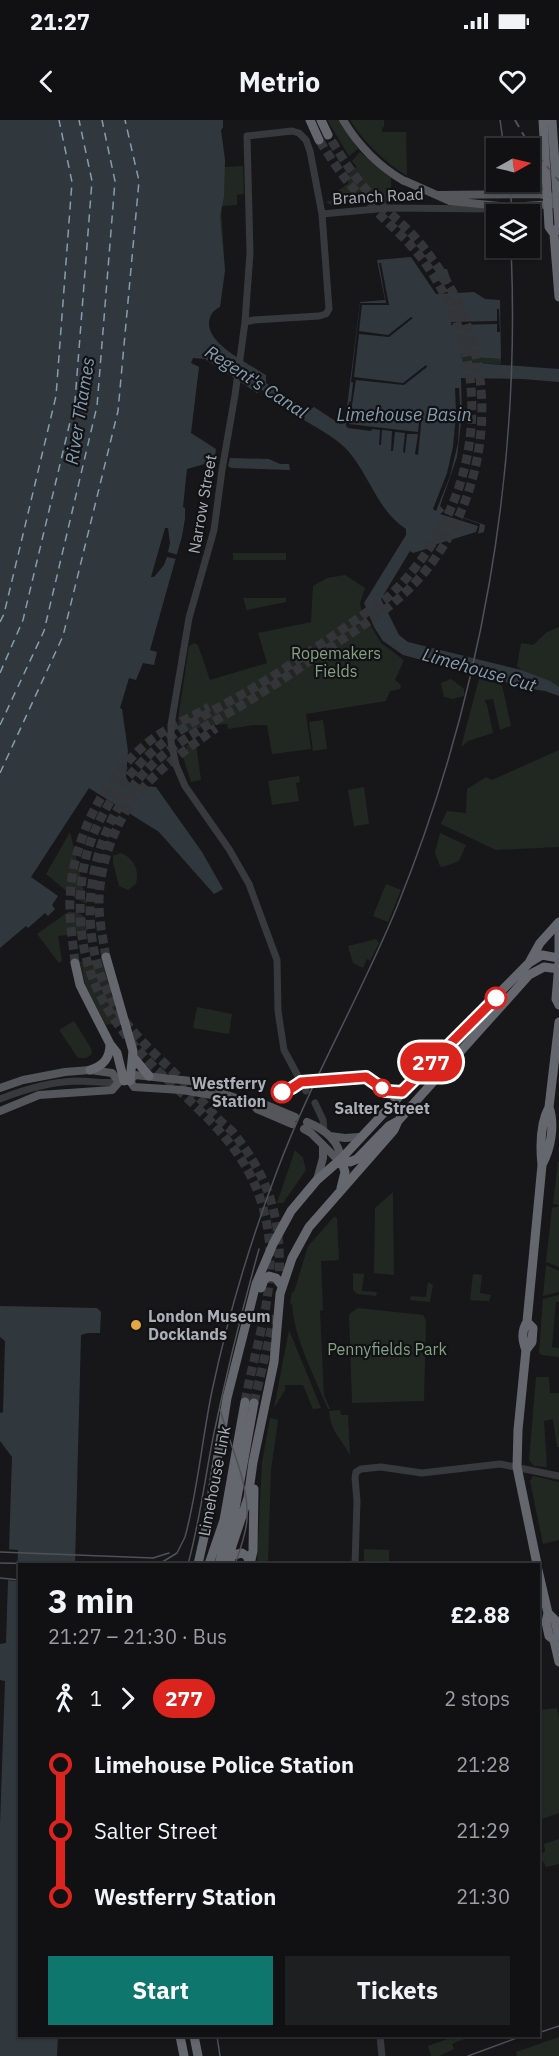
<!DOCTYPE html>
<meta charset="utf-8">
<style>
:root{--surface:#111113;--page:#1e1f21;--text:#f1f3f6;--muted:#9c9da0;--line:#303133;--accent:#0f766e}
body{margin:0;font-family:"IBM Plex Sans",sans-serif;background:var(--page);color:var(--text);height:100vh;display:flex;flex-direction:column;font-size:22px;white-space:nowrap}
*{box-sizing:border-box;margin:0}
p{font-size:20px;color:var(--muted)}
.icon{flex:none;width:33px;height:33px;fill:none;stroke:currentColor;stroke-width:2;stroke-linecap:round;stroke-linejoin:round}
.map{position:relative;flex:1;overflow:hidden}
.sheet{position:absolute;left:18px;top:1443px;width:522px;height:474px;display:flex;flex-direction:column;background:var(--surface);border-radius:0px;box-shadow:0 2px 4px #0004,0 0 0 2px var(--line)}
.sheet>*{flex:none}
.badge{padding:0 12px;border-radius:20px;font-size:21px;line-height:39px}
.needle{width:39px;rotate:82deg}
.tools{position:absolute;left:486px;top:18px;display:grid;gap:12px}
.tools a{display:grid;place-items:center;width:54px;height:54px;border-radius:0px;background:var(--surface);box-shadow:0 2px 4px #0004,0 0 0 2px var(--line);font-size:30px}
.map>.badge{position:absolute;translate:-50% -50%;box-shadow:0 0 0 3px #fff}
.legs{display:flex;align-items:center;gap:9px;height:66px;padding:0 30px;font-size:20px}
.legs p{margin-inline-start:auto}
.overview{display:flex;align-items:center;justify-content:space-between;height:102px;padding:0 30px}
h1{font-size:33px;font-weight:700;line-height:45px}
.button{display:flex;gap:12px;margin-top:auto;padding:12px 30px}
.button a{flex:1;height:69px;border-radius:0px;background:var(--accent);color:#fff;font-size:24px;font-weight:700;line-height:69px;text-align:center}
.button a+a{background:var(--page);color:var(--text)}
ul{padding:0 30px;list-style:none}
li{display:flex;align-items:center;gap:21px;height:66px;font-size:22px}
li i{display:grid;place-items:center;width:9px;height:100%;margin:0 8px;background:currentColor}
li i::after{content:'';width:15px;height:15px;margin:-8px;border:4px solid;border-radius:50%;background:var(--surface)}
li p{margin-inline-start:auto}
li:first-child i{background:linear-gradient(#0000 50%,currentColor 0)}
li:last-child i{background:linear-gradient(currentColor 50%,#0000 0)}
.status{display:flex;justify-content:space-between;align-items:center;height:42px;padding:0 30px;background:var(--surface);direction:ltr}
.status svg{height:16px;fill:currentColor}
header{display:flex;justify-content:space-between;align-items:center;height:78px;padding:0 30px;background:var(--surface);font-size:27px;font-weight:700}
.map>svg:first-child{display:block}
</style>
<div class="status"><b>21:27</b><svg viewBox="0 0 49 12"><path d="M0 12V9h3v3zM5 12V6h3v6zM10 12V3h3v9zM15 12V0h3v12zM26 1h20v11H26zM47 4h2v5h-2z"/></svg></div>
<header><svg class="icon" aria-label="back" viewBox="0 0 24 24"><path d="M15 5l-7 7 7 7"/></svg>Metrio<svg class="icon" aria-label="heart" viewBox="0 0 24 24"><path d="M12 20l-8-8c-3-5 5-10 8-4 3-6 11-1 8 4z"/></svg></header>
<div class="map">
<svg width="559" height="1936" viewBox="0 0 559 1936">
<rect width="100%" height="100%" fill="#171719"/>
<path fill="#212822" d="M223,0v7l-2,4 4,36 18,-1 1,28 -7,1v10l-16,1 4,64 -5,37 -21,-178z
M327,0h11l20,29 -9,7z
M350,0h34v7l-2,1v4h24l1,44c-23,-15 -43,-33 -57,-56z
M360,32l31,26v24h-37l-22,4 -6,-4 9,-3 -1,-6 14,-9 1,-13 8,-4 -5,-6z
M468,232l4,5 29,2v5l-36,-1 -4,-4v-4z
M233,433h53v7h-53z
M345,455l20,13 -5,15 1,6 20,34 23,17 -9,20 6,5 -1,4 -10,2 -4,10 -80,13 5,35 -39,5 -5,-29h-13l-26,4 -1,-5h-3l-26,4 -18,6 -2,-15 11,-73 5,-3 4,2 12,35 57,-17 -9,-30 53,-11 2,-36 14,-8z
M243,478h43v4l-39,8z
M559,507v60c-13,-8 -32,-10 -42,-21l4,-23 12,2 14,-13z
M451,559l13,10v7l-11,3 -9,-2 -3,-14z
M479,559l23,6 9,41 -11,4 -7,-31 -9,1 3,5 6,28 -25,8 -7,6z
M323,600l4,29 -14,2 -4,-29z
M196,624l5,36 -10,2 -10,-31 6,-1 -1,-5z
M559,630v97l-63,3 -55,-26 6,-13 19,2 1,-24 19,-12 6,3z
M299,656l1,6 -4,1 3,18 -27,4 -4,-24z
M364,667l5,37 -15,2 -6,-36z
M70,712l17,72 -12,-6 -29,-24z
M440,713l26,12 -7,16 -16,6 -3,-1 -5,-13z
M121,733c14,6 18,17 15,31l-8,6 -9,-4 -6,-24v-6z
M386,764l15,6 -13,32 -15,-6z
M68,792c10,-1 16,3 21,11v6l-5,4 -26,3 4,25 -3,2 -22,-29z
M376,819l3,4 -9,18 -3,-2 -4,9 -10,-5 -5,-17z
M103,838l16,65 -13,2 -20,-37 -6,-26z
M197,887l35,7 -3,20 -36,-6z
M74,901l17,27 1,6 -6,4h-8l-19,-28z
M295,1030l8,8 3,12 -23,33h-6z
M558,1042h1v43l-6,-1z
M393,1072l1,83 -20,-2 1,-65z
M559,1086v61l-13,-5 6,-54z
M334,1097l3,1 2,42 -18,1 2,49 -3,1 4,84 6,14h-2c-13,-31 -34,-71 -36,-105l-2,-1 2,-11h2l14,-46z
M546,1145l13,6v21l-16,4z
M353,1153l11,1 -2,17 15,1 -1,4 -19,-2 -4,-4z
M473,1154l9,1 -2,18 11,2 -2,6 -19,-1z
M428,1162l5,3 -3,17 -20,-2 1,-4 15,1z
M559,1175v7h-3l-4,45 7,1v9l-17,-2 -3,-2 4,-54z
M358,1188l65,7 3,6 -2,80 -72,2 -3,-89z
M289,1210l32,78 -8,1 -10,-24h-18v5l-11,18z
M536,1257h13l1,16h9v54h-2l-4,-28 -9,2 3,46 -13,-1 -5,-6z
M340,1290l1,5h7l2,40c-10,-18 -19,-23 -21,-44z
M270,1298l8,2 -7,50 -3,93 -1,1h-10l5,-102z
M533,1356l26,6v58l-16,4 -13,-63z
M364,1429l25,1v14h-25z
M557,1588l2,11v94l-20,7v-110z
M559,1719v25l-13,3 -6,-11 -1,12v-23l1,10 5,-4 -1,-7z
M456,1916h16l-20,8 2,5 -15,7h-8l-3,-10z
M559,1917v19h-42l-1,-4z"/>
<path fill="#30383e" d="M0,0h223v7l-2,3 4,30 -1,36 -4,21 5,53 -5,37c-7,3 -10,8 -11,15 -2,23 41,42 57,53v8l42,28 6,-4 26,17 5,-1 15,-121 25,-2 -8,-40 34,-3 25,37 38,-2 11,7 15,1 1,59 -29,-2 -6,-5 -5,3 2,7 96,7v13l-36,-3 -62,-1 1,37 -5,42 -17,49 5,5 40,14 -1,7 -71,21 -3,-2 -29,48 18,36 9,7 113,28 29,11 9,6v9l-14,-5 -14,-2 -128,-34 -20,-14 -9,-14 -10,-24 42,-68v-6c-27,-17 -36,-52 -57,-77 -11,-13 -30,-23 -45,-32l1,-3 -43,-27 -5,3 -52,-34 -12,-1 -2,5 8,4 -8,66 25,16 -2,15 -6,-1 -21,6 -4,38 2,1v11l-3,17 -32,114 7,2 -3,13 -11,-2 -7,17 -7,-2 -9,30 2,1 6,42 -2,26 4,8 26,2 46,65 21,37 -9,5 -55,-62 -70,-44 -58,89 27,19 -6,9 3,4 -7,7 -3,-3 -17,15 -2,-2 -26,22z
M441,146l2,3h4l4,12 -3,3h-6l-4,-4 -1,-11z
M230,338l39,1 11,5h9l1,6 -59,-2 -3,-2z
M0,1186l97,2 4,4 -1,21h-12l-7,2 -6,229h-55v472h38l-1,20h-57v-231l5,-144 -5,-1v-36l6,-1 6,-186 -12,-16v-28l3,-1 2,-71 -5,-4z"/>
<path fill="#171719" d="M379,143h2l8,42h-27l-3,26 29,4 23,-18 2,1 -24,19 -30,-3 -5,43 49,6 23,-18 1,2 -23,18 -48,-5 -7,44 69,8 2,-17 2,1 -4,39 -3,-1 3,-20h-11l-2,19 -2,-1 2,-19 -10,-1 -2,19h-2l1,-20 -10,-1 -1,15h-2l1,-15 -8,-1 -1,2 -23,-3 -2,-2 3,-24 2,-1 2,-18 -2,-1 9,-79h26z
M497,189h2l1,23h-3v-8l-46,1v-3l46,-1z
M455,268h4l1,18 -2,37 -8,33 -14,35 -3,-2 14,-36 6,-26 3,-34z
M444,391l36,13 -2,10 -44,13v-2l42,-13 2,-6 -38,-12z
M165,408h3l2,15 -2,9 10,3 -1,4 -10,-2 -3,8 -10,12h-3z
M6,1429l12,1 -1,31 -12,-1z"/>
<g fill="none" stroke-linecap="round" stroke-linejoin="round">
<path stroke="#849daf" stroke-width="1.5" stroke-dasharray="8 6" stroke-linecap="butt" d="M0,502l4,-8 52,-218 16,-214 -13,-62
M0,553l23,-53 52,-219 17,-220 -13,-61
M0,605l44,-94 53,-225 18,-225 -13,-61
M0,653l63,-137 55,-225 21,-230 -14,-61"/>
<path stroke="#343539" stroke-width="9" stroke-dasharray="9 4.5" stroke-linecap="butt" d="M106,837c-3,-18 -7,-36 -7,-54 0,-39 17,-84 43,-114 21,-24 48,-42 74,-61
M75,843c-2,-21 -6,-42 -5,-64 2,-58 32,-118 76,-155 19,-16 42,-25 63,-37
M279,1165c3,-63 -7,-104 -47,-154 -16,-12 -30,-31 -44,-45 -24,-24 -52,-47 -70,-75 -50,-80 -30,-188 38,-250 32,-28 72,-46 107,-69 24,-15 46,-31 69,-46 27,-18 54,-35 77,-57 56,-55 82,-140 70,-217 -8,-52 -33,-102 -69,-140 -17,-17 -35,-31 -50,-50 -12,-14 -22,-31 -32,-47
M245,1282c13,-70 39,-129 16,-201 -18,-58 -66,-94 -107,-134 -51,-52 -79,-103 -73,-178 3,-53 32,-101 71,-137 30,-27 69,-45 103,-65 45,-27 89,-59 132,-89 96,-89 114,-231 36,-338 -20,-26 -47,-47 -70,-72 -13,-15 -23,-31 -34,-48
M254,1283l21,-89"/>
<path stroke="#38393d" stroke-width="7" d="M322,94l66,-6 108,1
M245,202l9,-2 65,-4 7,-2 3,-5 -7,-95 -12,-63 -4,-11 -7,-7 -7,-2 -45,5 3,117 -5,69 -10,73 -13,75 -8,60 -25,88 -18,107v17l5,23 9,21 44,63 20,35 28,76 1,51 6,39 22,41
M0,979c25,-10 50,-17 77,-18 15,0 28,3 42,1
M315,983l8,17 1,11
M355,1444l2,-63 -2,-23 1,-6 5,-3 20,-2 41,6 78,-9 59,12
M380,1916l2,20"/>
<path stroke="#54565c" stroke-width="8" d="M343,0c15,25 35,46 61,61
M405,61l45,20 60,6 43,-3
M437,75l102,-1 14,3
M127,961h3l5,-6 56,6 26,6 7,7
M130,961l4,6 48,3 36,6 6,-2 28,9 7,-1 36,15
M0,968l23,-8 42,-8 25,-2 22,3 7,9
M252,983l5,6 35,15
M0,991l39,-16 73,-5 7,-8
M307,1002c17,7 32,18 34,37
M304,1009l7,4 24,24 6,2
M330,1016l15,2 14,-1
M317,1060l6,-22v-12"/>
<path stroke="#65676e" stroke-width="9" d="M310,0l9,20
M321,0l7,15
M543,0l6,107 5,7 5,63
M552,0l7,106 -5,8
M559,813v24
M106,837l27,94 -3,30
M530,841l10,-18 19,-21
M75,843l5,22 7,14 23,45 7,9 7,28
M559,843l-3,36 3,6
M133,937l16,19
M90,950c13,-4 20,-11 20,-26
M341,1039l9,3 7,-3 32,-33 9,-5
M542,1045c9,-17 13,-40 7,-58
M341,1068l4,-16 -4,-13
M261,1168l3,-8 5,-4 7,2 6,8
M526,1230l6,-8 1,-14 -6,-6
M230,1440l3,-5 9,-2 5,3 3,8
M198,1444l9,-40 20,-126 29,-114 17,-40 18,-33 26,-31 24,-21 93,-100 95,-96 13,-8 17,3
M209,1444l15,-44 21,-118
M219,1444l16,-55 19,-106
M226,1444l22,-66 5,-36 21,-100 6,-68 12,-36 17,-31 85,-97 4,-9 131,-146 15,-8 15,2
M250,1444l3,-13 1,-62
M537,1444l-20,-97 1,-37 8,-80c-4,-10 -5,-19 1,-28l15,-157c-2,-19 -2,-41 7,-58l10,-85
M538,1450l10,43 -2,9 3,14 5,4 5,22
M548,1493l7,7 3,14 -4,6
M180,1916l4,20
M194,1916l4,20"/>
<path stroke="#4f5156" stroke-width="1.5" d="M500,0l4,28
M510,62l2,32
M220,1289c9,35 29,72 27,110 -1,16 -7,31 -12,45
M0,1432l153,6 16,-5
M0,1443l48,1
M159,1444l18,-11 8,-16c13,-48 17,-98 27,-146 16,-75 38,-149 65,-220 34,-91 83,-174 120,-264 84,-208 124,-435 114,-659
M188,1444c12,-43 17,-87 26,-131 13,-62 28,-123 45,-184
M0,1458l20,2
M538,1913l21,-7
M217,1916l3,20
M468,1936l54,-20"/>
<path stroke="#4f5156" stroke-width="2" stroke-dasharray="8 6" stroke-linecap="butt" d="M515,0l15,26 29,35"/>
</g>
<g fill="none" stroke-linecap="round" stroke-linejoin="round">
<defs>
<path id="line-1" d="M282,972l10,-4 9,-6 65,-5 20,14 16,1 94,-94"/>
</defs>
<use href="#line-1" stroke="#fff" stroke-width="14"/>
<use href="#line-1" stroke="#dc241f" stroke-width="9"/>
</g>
<g fill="#fff" stroke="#dc241f" stroke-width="3">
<circle cx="496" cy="878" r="10"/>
<circle cx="382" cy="968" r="8"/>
<circle cx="282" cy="972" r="10"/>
</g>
<circle fill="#e3a744" stroke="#121214" stroke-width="2" cx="136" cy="1205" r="6"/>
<g text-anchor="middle" stroke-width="4.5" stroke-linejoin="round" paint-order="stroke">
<g font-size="16" fill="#aaafb7" stroke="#121214">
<text transform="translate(378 76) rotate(-3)" y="6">Branch Road</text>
<text transform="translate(202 384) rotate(-80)" y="6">Narrow Street</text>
<text transform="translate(214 1361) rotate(-79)" y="6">Limehouse Link</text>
</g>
<g font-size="16" fill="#83a183" stroke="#121214">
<text x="336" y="539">Ropemakers<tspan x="336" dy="18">Fields</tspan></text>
<text x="387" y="1235">Pennyfields Park</text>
</g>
<g font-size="16" font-weight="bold" fill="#aaafb7" stroke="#121214" text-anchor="end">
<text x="266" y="969">Westferry<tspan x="266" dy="18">Station</tspan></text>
<text x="382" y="994" text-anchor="middle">Salter Street</text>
</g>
<g font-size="16" font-weight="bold" fill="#aaafb7" stroke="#121214" text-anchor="start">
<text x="148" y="1202">London Museum<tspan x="148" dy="18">Docklands</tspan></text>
</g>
<g font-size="18" font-style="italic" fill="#849daf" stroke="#121214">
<text transform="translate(256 262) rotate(33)" y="6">Regent's Canal</text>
<text transform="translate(80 291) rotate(-81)" y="6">River Thames</text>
<text x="404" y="301">Limehouse Basin</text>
<text transform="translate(479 550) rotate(16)" y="6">Limehouse Cut</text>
</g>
</g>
</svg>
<div class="tools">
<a><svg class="needle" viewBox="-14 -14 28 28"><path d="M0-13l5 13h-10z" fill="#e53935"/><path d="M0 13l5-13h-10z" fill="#9c9da0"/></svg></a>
<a><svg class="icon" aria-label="layers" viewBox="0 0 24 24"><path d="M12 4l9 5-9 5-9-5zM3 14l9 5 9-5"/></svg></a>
</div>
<b class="badge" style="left:431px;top:942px;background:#dc241f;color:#fff">277</b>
<section class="sheet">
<div class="overview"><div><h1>3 min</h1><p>21:27 – 21:30 · Bus</p></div><b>£2.88</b></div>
<div class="legs"><svg class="icon" aria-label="walk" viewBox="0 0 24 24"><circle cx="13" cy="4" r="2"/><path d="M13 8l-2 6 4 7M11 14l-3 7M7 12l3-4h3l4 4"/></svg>1<svg class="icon" aria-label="forward" viewBox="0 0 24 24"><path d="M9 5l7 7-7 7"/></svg><b class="badge" style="background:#dc241f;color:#fff">277</b><p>2 stops</p></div>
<ul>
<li><i style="color:#dc241f"></i><b>Limehouse Police Station</b><p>21:28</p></li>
<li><i style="color:#dc241f"></i><span>Salter Street</span><p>21:29</p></li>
<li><i style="color:#dc241f"></i><b>Westferry Station</b><p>21:30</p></li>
</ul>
<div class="button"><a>Start</a><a>Tickets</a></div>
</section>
</div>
